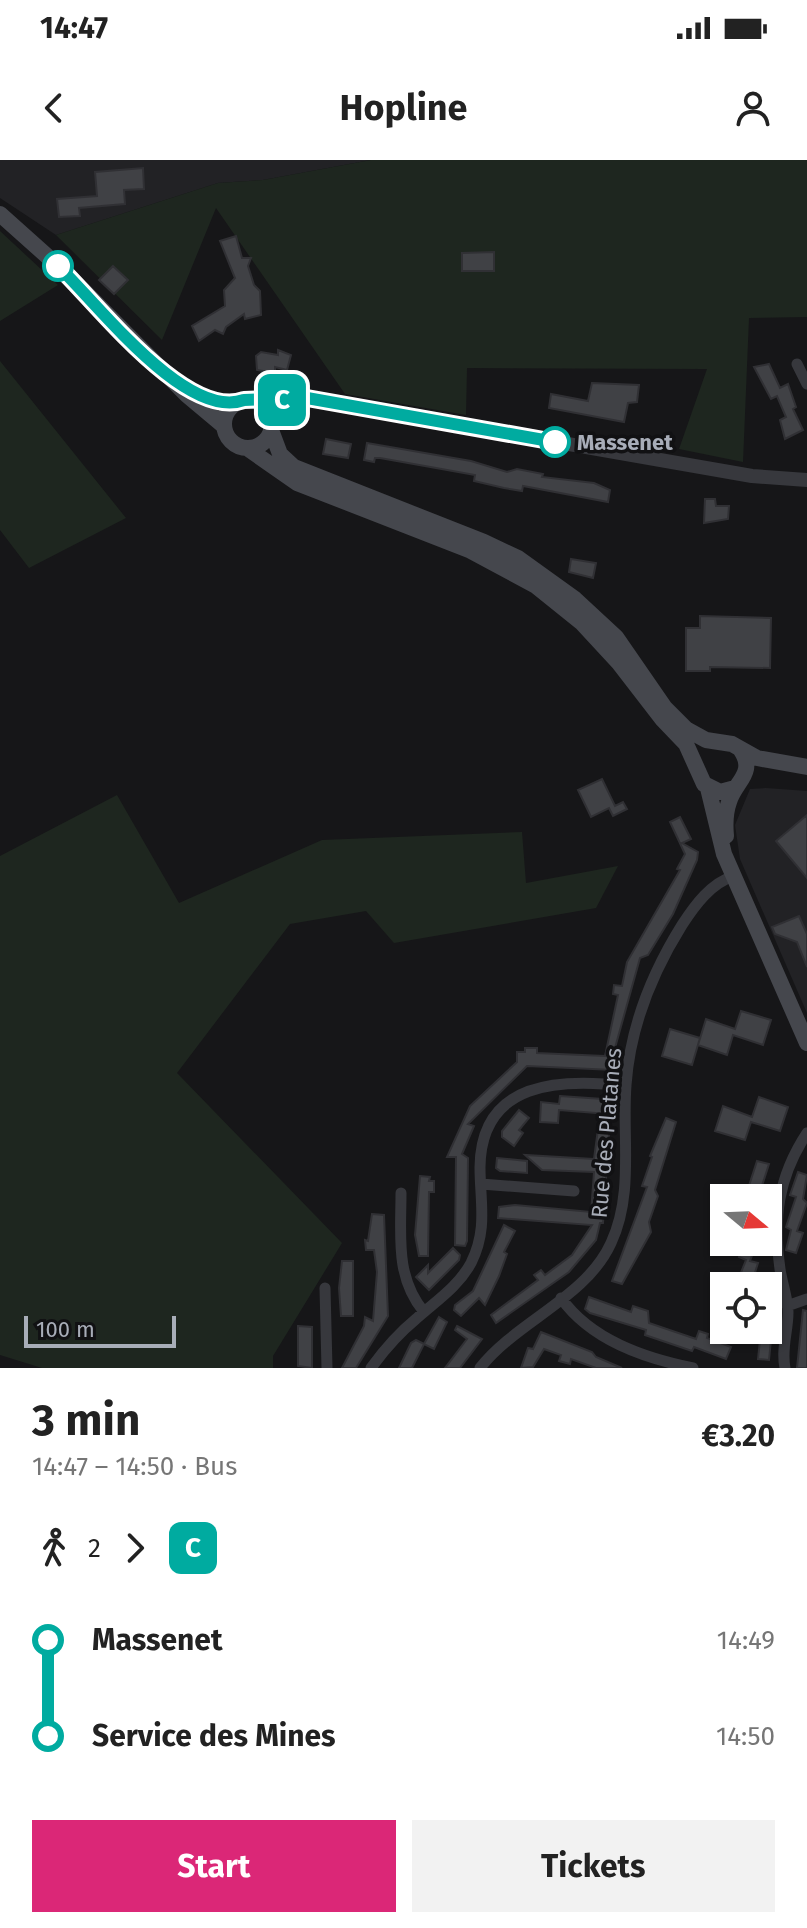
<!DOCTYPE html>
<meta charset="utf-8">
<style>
:root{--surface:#fff;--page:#f2f2f2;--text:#222;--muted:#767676;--accent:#db2777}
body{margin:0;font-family:"Fira Sans",sans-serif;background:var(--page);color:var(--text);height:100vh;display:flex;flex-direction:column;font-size:30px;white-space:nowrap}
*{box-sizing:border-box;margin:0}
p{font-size:26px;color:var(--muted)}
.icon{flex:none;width:44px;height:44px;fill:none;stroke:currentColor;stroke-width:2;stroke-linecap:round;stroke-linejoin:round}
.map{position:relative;height:1208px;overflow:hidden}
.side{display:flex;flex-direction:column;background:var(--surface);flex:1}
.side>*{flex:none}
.badge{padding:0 16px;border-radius:12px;font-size:28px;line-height:52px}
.needle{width:52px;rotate:109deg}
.controls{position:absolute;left:710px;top:1024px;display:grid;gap:16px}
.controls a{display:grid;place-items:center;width:72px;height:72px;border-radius:0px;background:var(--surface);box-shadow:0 2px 6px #0004;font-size:40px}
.scale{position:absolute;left:24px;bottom:20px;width:152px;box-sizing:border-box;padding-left:8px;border:4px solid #a8adb8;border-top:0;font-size:22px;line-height:28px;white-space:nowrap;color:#a8adb8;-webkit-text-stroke:6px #111113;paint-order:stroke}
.map>.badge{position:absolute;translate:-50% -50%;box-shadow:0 0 0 4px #fff}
.legs{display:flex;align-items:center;gap:12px;height:88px;padding:0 32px;font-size:26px}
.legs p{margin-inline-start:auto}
.head{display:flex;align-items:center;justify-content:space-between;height:136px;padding:0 32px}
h1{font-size:44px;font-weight:700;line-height:60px}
.primary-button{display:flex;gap:16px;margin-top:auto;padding:16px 32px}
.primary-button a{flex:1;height:92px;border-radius:0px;background:var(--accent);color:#fff;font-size:32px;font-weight:700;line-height:92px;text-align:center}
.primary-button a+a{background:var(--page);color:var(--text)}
ul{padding:0 32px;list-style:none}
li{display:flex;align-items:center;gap:28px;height:96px;font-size:30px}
li i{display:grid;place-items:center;width:12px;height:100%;margin:0 10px;background:currentColor}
li i::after{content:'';width:20px;height:20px;margin:-10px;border:6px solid;border-radius:50%;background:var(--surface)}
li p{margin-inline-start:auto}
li:first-child i{background:linear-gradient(#0000 50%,currentColor 0)}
li:last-child i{background:linear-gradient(currentColor 50%,#0000 0)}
.status{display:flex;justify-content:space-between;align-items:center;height:56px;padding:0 40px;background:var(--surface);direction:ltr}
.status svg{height:22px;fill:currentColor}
header{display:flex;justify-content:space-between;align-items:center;height:104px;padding:0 32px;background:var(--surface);font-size:36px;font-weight:700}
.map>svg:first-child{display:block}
</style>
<div class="status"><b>14:47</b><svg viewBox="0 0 49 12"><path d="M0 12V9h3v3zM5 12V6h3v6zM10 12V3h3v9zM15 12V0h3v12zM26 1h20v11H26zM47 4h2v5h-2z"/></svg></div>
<header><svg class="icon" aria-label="back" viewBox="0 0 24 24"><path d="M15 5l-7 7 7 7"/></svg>Hopline<svg class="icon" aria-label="person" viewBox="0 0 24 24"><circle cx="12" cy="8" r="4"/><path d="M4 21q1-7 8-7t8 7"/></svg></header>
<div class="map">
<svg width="807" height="1208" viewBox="0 0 807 1208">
<rect width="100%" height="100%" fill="#161618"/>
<path fill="#222225" d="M0,0h371l-108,20 -45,3 -162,52 -56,-37z
M766,628l41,3v222l-67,-154 -5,-34 15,-36z"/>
<path fill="#1e261f" d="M371,0h436v157l-58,1 -6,144 -64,-13 28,-80 -240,-1 -1,47 -121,-21 -129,-186 -54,132 -106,-105 162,-52 45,-3z
M0,71l58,54 -58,36z
M0,201l126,157 -97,50 -29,-38z
M117,635l62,108 143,-63 200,-8 4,51 92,-17 -22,42 -202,35 -28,-32 -76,13 -113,149 165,170 -69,113v12h-231l-42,-13v-499z"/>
<path fill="#404145" stroke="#303034" stroke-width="2" d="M143,8l1,21 -20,1 1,14 -46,4 1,8 -21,1 -2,-18 40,-3 -2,-24z
M236,76l6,22h9l-3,8 6,19 6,6 1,24 -16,4 -1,-5 -18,13 -3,7 -8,-4 -16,11 -7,-15 33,-20 -1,-16 11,-12 -15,-37z
M494,92v19h-32v-18z
M113,106l15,14 -14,14 -15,-14z
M278,190l13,5 -4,15 -12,-3v6l-18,-3 -1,-14 5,-4 17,3z
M769,204l11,24 8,-4 8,23 -3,2 10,21 -18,9 -5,-19 6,-3 -9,-21 -6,3 -17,-32z
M592,223l47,2 -2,17 -9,1 -4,19 -75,-14 2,-14 37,7z
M326,279l25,5 -3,14 -25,-4z
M367,283l104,18 36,11 10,-3 26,5 -1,3 52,6 16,7 -2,12 -85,-16 -1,5 -18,-3 -30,-7 1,-6 -39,-7 -56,-10h-5l-1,4 -10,-2z
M705,339h10l1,7h13l-1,13 -24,4z
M571,399l25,4 -3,15 -24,-6z
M700,456l71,2 -1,50 -60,-1v4h-24v-43h14z
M602,619l13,27 8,-4 4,7 -14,7 -4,-8 -18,9 -13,-27z
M807,655v63l-31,-37z
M680,657l11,22 -9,4 16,9 -1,8 -24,54 -25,41 -8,3 -25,90 -2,22 -86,-4 -59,58 6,2 -12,28 6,4 -1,83 -2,5 -10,-1 1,-88h-9l23,-51 47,-44v-10h8v-4h12v5l68,3 13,-61 -5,-1 1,-9 8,1 5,-24 53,-92 -3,-1 8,-15 -15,-32z
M799,756l8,18v33l-10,-25 -22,-8 -3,-7z
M741,851l30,9 -8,25 -30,-10 -6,20 -29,-10 8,-26 29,10z
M670,869l30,9 -8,27 -30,-9z
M560,936l43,3 6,3 -1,12 -49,-4 -1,13 -18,-1 1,-20 18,2z
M759,937l29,10 -8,24 -29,-9 -6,18 -30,-9 8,-25 29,11z
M519,950l10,8 -10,12 4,3 -9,13 -12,-9v-6z
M666,958l10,4 -21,68 3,6 -9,26 2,10 -29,52 -10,-3 35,-94 -5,-1 10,-29 -2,-1z
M598,969h9l2,5 -6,89h-3l-4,17 -27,32 -73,51 -5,-8 47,-35 -4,-5 7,-5 4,5 27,-20 20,-30 -94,-7 1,-11 16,-2 76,7 3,-40 -52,-2 -17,-15 69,4z
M497,998l30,3v12l-27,-2 -4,-3z
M757,1001l12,3 -11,34h-9l-3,-3z
M798,1012l9,3 -4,24 4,4 -10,28 6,2 -7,20 -10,-3 5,-20 -5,-3 10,-30 -6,-2z
M420,1016l10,1 -1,4h5v11h-5l-1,64h-9l-4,-21z
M372,1054l12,1 4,101 -32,52h-14l22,-42 1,-9 8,4 4,-49 -3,-22h-8l-1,-10 3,1z
M504,1065l11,6 -11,21 3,2 -8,22 -14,29 -6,-7 -18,18 -7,-6 1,-5 18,-14z
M744,1082h13l-7,19 8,2 -5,16 -13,-4 6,-15 -7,-3z
M453,1088l7,7 -1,5 -30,30 -13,-13 12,-12v8z
M342,1101h11v55h-12l-2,-28z
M589,1137l42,15 2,-6 15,5 1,12 47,16 3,-8 9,3 -1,4 24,9 -5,12 -32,-12 -2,4 -47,-16 1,-5 -56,-17 -5,-4z
M803,1150l4,1v57h-10z
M439,1157l8,5 -13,27 -10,-5 -12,24h-13l12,-25 5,-3 8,4z
M298,1166l14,1v41l-14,-2z
M457,1166l25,13 -22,29h-15l22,-29 -12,-9z
M761,1170h11l-3,30 -11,-1z
M541,1172l51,20 4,5 26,11h-26l-25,-9 -1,5 -11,-3 2,-6 -17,-6 -11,18 -12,1 7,-20 5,1z"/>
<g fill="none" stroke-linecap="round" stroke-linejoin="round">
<path stroke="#37383d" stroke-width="11" d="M797,204l10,20
M481,1024l93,7
M401,1033c0,43 -6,84 23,119
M325,1128l2,80
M561,1138c30,42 83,60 132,70
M787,1146l20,-7
M371,1208c13,-18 28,-35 45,-49 20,-18 42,-32 55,-56 17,-34 9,-61 9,-96 1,-86 80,-89 146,-81
M480,1208c37,-47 106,-70 131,-125 23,-49 11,-106 15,-158 4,-56 26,-112 56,-160 13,-20 29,-42 52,-49
M785,1208c-4,-20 3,-36 3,-56 0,-13 -6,-29 -8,-43 -7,-51 -2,-92 27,-136"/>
<path stroke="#37383d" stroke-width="14" d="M254,240l50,-2 448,78 55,4
M272,265l14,-16 16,-6"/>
<path stroke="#45474d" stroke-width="16" d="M0,54l66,59 121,122 37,31
M224 264a24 24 0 1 1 48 0a24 24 0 1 1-48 0Z
M271,270l9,24 14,13 190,75 34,16 57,41 41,38 49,71 21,21 20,11 26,4 25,14 50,9
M247,288l50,35 172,67 67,36 46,37 37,40 44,57 23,24 18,40 16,8 15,-4
M708,628l16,66 83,189
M726,676c-1,-11 -1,-23 3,-34 6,-21 28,-29 11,-53"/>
</g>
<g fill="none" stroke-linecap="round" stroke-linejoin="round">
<defs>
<path id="line-1" d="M58,106c39,37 128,155 186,134l63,-2 248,44"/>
</defs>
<use href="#line-1" stroke="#fff" stroke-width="18"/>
<use href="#line-1" stroke="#00aba0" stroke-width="12"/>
</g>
<g fill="#fff" stroke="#00aba0" stroke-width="4">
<circle cx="58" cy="106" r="14"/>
<circle cx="555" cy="282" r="14"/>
</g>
<g text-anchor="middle" stroke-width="7" stroke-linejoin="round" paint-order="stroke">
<g font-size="22" font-weight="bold" fill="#a8adb8" stroke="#111113" text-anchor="start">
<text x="577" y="290">Massenet</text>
</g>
<g font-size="22" fill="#a8adb8" stroke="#111113">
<text transform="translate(606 973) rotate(-85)" y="8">Rue des Platanes</text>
</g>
</g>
</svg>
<div class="controls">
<a><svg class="needle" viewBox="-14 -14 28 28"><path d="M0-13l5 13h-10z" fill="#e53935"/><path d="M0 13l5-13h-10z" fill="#767676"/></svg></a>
<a><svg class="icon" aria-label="locate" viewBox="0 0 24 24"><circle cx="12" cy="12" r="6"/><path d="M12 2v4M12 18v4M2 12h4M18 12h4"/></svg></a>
</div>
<div class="scale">100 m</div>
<b class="badge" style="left:282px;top:240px;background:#00aba0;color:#fff">C</b>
</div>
<section class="side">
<div class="head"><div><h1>3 min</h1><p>14:47 – 14:50 · Bus</p></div><b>€3.20</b></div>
<div class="legs"><svg class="icon" aria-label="walk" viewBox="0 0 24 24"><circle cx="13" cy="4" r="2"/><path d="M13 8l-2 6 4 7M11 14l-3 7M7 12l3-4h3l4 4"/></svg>2<svg class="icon" aria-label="forward" viewBox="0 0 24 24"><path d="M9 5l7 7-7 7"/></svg><b class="badge" style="background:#00aba0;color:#fff">C</b></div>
<ul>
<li><i style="color:#00aba0"></i><b>Massenet</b><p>14:49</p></li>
<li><i style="color:#00aba0"></i><b>Service des Mines</b><p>14:50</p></li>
</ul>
<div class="primary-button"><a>Start</a><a>Tickets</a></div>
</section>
